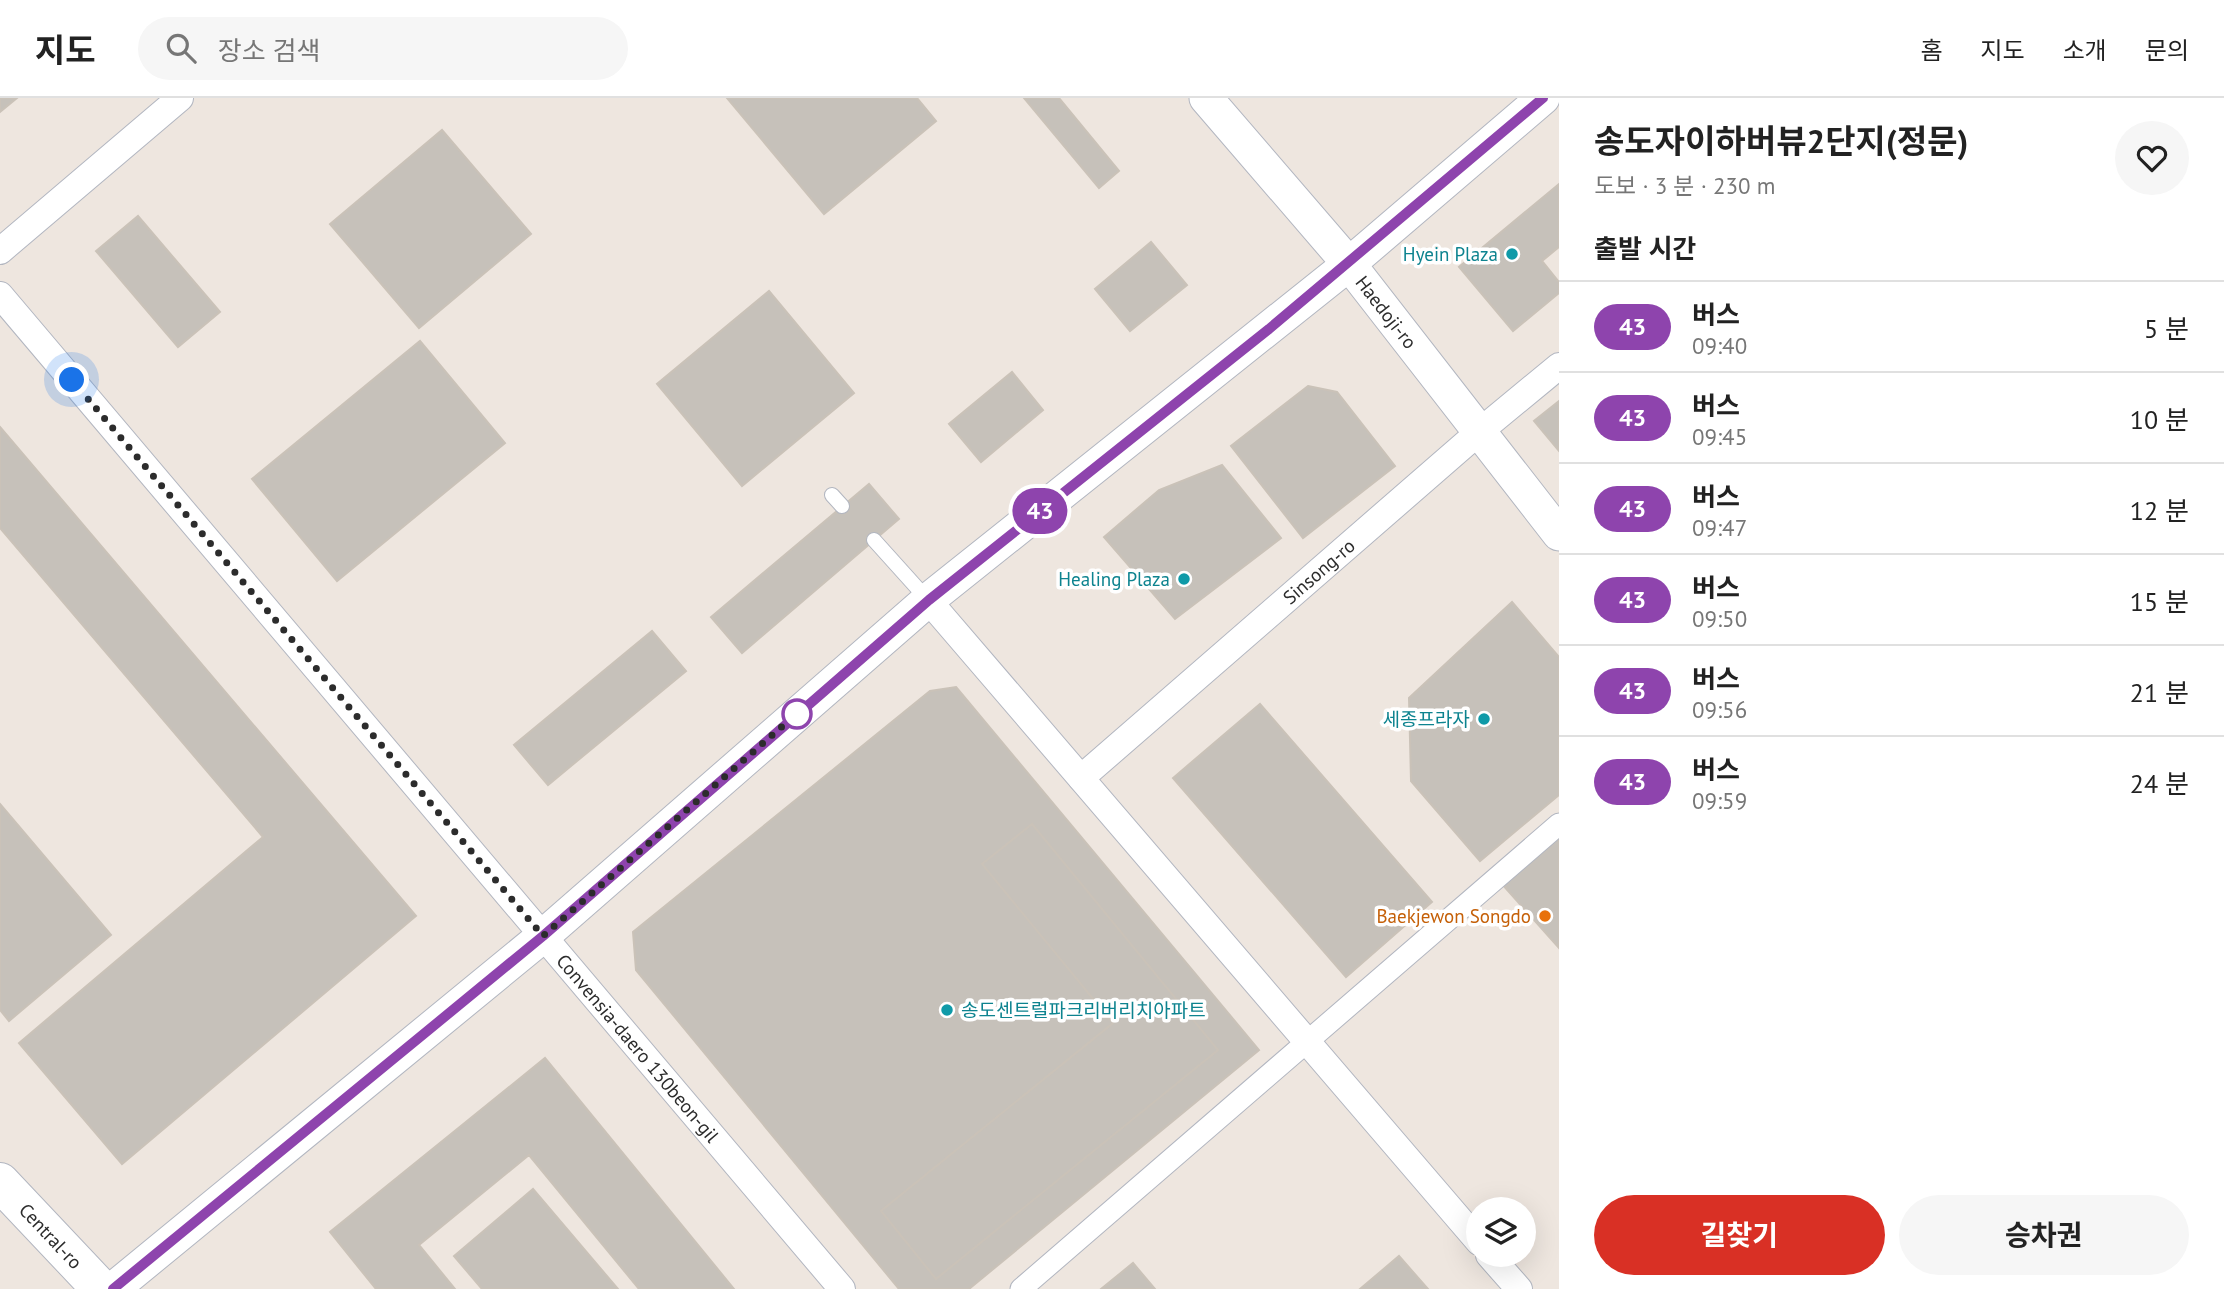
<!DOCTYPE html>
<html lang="ko">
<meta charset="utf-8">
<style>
:root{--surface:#fff;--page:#f6f6f6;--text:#222;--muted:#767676;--line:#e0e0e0;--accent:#d93025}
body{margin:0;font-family:"PT Sans","Noto Sans KR",sans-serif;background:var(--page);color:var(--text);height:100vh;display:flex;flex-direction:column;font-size:26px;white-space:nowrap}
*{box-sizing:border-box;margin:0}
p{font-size:23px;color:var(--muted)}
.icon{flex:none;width:38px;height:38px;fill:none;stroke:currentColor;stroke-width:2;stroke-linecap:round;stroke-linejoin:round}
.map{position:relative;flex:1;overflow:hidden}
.side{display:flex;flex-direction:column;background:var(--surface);width:665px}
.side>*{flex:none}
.badge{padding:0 14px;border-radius:23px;font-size:24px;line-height:46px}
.fabs{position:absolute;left:1466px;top:1099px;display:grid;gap:14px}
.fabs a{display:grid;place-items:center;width:70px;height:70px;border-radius:50%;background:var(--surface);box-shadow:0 7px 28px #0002;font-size:35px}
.you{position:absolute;width:35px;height:35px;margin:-18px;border:5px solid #fff;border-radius:50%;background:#1a73e8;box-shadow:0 0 0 10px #1a73e833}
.map>.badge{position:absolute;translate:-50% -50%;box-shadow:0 0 0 4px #fff}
h2{padding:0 35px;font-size:26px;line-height:63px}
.round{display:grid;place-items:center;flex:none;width:74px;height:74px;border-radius:37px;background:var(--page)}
.summary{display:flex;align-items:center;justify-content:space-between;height:119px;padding:0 35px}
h1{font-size:33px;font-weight:700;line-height:52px}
.primary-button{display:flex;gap:14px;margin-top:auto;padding:14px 35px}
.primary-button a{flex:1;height:80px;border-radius:42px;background:var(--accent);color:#fff;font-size:28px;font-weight:700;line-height:80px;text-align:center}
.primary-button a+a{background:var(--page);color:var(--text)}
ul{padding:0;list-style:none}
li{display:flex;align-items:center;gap:21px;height:91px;padding:0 35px;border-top:2px solid var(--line)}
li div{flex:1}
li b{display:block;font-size:26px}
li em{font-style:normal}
li .badge{min-width:77px;font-weight:700;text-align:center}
header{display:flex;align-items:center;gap:42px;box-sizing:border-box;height:98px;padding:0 35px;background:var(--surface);border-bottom:2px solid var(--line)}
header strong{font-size:33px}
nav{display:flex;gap:38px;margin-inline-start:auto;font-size:24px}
.search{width:490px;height:63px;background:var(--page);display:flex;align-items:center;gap:18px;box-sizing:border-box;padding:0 24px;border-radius:38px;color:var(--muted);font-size:26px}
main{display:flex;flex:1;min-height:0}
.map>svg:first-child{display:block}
</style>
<header>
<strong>지도</strong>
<div class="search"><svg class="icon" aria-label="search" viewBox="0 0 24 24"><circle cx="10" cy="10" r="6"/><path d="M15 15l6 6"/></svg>장소 검색</div>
<nav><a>홈</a><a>지도</a><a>소개</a><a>문의</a></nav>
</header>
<main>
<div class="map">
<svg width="1559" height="1191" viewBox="0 0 1559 1191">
<rect width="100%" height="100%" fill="#eee6df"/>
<path fill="#c6c1ba" stroke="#cac2b8" stroke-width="2" d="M0,0h17l-17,14z
M727,0h190l19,23 -112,93z
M1024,0h35l60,73 -20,17z
M442,32l89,104 -112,94 -89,-104z
M1559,86v63l-17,14 17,21v11l-46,38 -54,-64z
M138,118l82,96 -42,35 -82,-96z
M1151,144l36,43 -57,46 -35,-42z
M769,193l85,102 -112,93 -85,-102z
M420,243l85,102 -168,138 -85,-102z
M1012,274l31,38 -62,52 -32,-38z
M1308,288l29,6 58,74 -92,72 -72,-92z
M1559,303v50l-25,-30z
M0,329l416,489 -294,248 -103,-121 244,-206 -263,-309z
M1222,367l59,73 -106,81 -71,-82 55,-47z
M869,386l30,35 -157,134 -31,-36z
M1512,504l47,55v138l-79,66 -69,-80 -2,-83z
M652,533l34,40 -138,114 -34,-40z
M956,589l303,363 -290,239h-70l-263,-319 -3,-38 297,-241z
M1260,606l172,198 -86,75 -173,-199z
M0,706l111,131 -102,86 -9,-11z
M1032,726l186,226 -282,229 -55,-68 232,-188 -131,-159z
M1559,738v112l-57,-64z
M545,960l189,231h-95l-110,-134 -110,90 36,44h-79l-46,-57z
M533,1091l85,100h-136l-28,-33z
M1399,1158l29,33h-68z
M1133,1165l22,26h-54z"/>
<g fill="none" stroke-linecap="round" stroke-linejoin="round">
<defs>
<path id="service" d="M832,397l10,11
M874,442l54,60"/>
<path id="pedestrian" d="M1021,1191l538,-465"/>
<g id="minor">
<path d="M0,153l180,-153"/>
<path id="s1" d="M0,197l842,994"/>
<path d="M928,502l551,642"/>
<path id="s2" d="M1081,680l398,-346 80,-66"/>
<path d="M1489,1157l30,34"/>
</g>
<g id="tertiary">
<path id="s3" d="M1206,0l143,166 210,270"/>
<path d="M113,1191l430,-353 385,-336 421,-336 194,-166"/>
</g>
<g id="secondary">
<path id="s4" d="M0,1084l101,107"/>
</g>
</defs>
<use href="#service" stroke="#b2b6c0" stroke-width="16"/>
<use href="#pedestrian" stroke="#b2b6c0" stroke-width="23"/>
<use href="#minor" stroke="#b2b6c0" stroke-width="28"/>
<use href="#tertiary" stroke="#b2b6c0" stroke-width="35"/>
<use href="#secondary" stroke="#b2b6c0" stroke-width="40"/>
<use href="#service" stroke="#fff" stroke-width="14"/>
<use href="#pedestrian" stroke="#fff" stroke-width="21"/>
<use href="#minor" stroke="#fff" stroke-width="26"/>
<use href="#tertiary" stroke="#fff" stroke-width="33"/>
<use href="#secondary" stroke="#fff" stroke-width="38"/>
</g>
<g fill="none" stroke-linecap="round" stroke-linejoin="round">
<defs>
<path id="line" d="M113,1191l430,-353 386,-336 340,-271 274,-231"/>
</defs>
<use href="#line" stroke="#fff" stroke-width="16"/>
<use href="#line" stroke="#8e44ad" stroke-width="10"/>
<path stroke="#2c2c2c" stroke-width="7" stroke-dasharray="0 12.6" d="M72,282l471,556 259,-227 -5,5"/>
</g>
<g fill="#0f9aa8" stroke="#fff" stroke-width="2.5">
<circle cx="1512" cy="156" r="7"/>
<circle cx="1184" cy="481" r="7"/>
<circle cx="1484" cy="621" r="7"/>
<circle cx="947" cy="912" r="7"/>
</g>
<circle fill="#fff" stroke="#8e44ad" stroke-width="3.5" cx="797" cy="616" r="14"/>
<circle fill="#e8710a" stroke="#fff" stroke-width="2.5" cx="1545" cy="818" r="7"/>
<g text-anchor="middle" stroke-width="7" stroke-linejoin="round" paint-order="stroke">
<g font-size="19" fill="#0d838f" stroke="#fff" text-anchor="end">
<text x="1498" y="163">Hyein Plaza</text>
<text x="1170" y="488">Healing Plaza</text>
<text x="1470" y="628">세종프라자</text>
<text x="961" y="919" text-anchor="start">송도센트럴파크리버리치아파트</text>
</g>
<g font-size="19" fill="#2c2c2c" stroke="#fff">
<text dy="7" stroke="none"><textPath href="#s3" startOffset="280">Haedoji-ro</textPath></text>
<text dy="7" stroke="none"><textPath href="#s2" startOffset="315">Sinsong-ro</textPath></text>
<text dy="7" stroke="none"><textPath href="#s1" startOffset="987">Convensia-daero 130beon-gil</textPath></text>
<text dy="7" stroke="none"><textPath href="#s4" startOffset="74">Central-ro</textPath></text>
</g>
<g font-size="19" fill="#c56008" stroke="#fff" text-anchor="end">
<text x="1531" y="825">Baekjewon Songdo</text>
</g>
</g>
</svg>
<div class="fabs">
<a><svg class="icon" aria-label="layers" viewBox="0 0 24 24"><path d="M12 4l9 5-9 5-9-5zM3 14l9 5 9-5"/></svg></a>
</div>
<div class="you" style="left:72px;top:282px"></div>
<b class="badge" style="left:1040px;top:413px;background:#8e44ad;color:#fff">43</b>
</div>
<section class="side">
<div class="summary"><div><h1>송도자이하버뷰2단지(정문)</h1><p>도보 · 3 분 · 230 m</p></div><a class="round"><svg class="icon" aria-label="heart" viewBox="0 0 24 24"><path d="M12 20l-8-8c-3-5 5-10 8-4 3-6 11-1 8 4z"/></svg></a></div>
<h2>출발 시간</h2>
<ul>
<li><span class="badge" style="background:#8e44ad;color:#fff">43</span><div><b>버스</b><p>09:40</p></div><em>5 분</em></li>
<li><span class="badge" style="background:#8e44ad;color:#fff">43</span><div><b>버스</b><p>09:45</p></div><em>10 분</em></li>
<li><span class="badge" style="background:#8e44ad;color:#fff">43</span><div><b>버스</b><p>09:47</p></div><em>12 분</em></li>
<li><span class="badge" style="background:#8e44ad;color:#fff">43</span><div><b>버스</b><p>09:50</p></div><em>15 분</em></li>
<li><span class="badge" style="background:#8e44ad;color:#fff">43</span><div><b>버스</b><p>09:56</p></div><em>21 분</em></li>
<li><span class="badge" style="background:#8e44ad;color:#fff">43</span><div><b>버스</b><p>09:59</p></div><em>24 분</em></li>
</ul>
<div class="primary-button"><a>길찾기</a><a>승차권</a></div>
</section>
</main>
